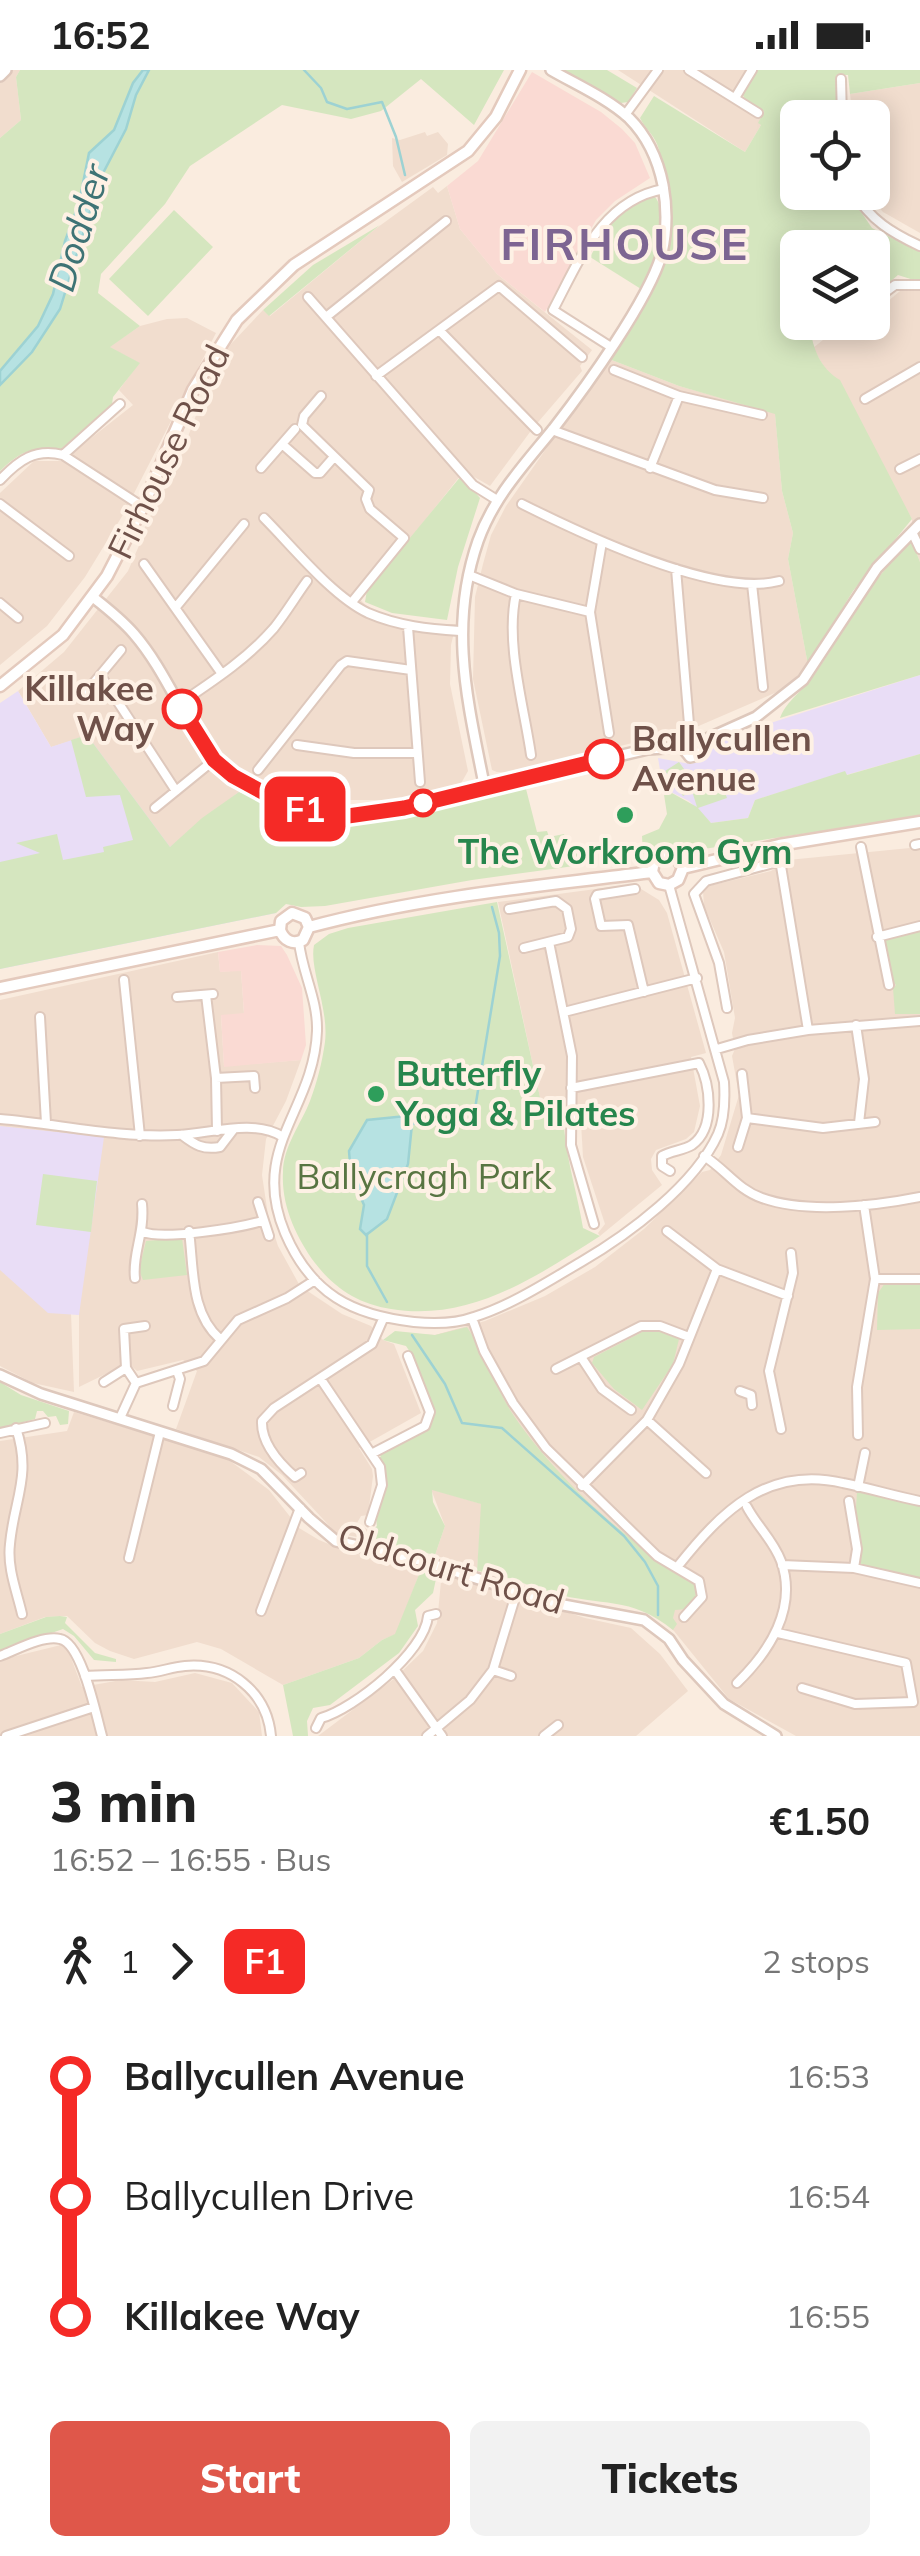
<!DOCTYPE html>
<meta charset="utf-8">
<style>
:root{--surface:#fff;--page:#f2f2f2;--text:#222;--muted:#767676;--accent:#df574a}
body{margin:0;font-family:Mulish,sans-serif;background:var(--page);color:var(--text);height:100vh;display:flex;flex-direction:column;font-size:38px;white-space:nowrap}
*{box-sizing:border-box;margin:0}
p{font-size:32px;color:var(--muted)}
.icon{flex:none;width:55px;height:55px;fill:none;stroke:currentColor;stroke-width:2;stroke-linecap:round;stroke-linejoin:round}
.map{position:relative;height:1666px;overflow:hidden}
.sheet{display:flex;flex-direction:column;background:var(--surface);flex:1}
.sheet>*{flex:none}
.badge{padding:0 20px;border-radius:15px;font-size:35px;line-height:65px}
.controls{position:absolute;left:780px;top:30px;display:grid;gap:20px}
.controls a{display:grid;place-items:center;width:110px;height:110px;border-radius:15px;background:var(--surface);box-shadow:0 5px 25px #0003;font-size:50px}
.map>.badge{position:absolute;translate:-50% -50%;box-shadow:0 0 0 5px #fff}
.legs{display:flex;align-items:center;gap:15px;height:110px;padding:0 50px;font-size:32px}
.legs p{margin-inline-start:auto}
.overview{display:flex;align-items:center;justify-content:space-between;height:170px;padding:0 50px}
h1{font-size:55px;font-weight:800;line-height:75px}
.cta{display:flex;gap:20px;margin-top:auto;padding:20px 50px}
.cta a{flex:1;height:115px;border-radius:15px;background:var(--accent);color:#fff;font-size:40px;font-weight:800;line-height:115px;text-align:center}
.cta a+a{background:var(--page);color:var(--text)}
ul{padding:0 50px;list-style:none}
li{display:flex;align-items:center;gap:35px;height:120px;font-size:38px}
li i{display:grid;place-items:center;width:15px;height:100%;margin:0 12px;background:currentColor}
li i::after{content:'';width:25px;height:25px;margin:-12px;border:8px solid;border-radius:50%;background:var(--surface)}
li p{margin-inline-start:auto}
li:first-child i{background:linear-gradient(#0000 50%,currentColor 0)}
li:last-child i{background:linear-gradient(currentColor 50%,#0000 0)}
.status{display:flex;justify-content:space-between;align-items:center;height:70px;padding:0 50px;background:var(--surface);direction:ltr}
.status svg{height:28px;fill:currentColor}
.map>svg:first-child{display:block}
</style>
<div class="status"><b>16:52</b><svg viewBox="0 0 49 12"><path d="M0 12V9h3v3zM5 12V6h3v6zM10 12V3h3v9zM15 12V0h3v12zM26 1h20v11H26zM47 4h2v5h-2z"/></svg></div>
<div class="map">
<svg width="920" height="1666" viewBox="0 0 920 1666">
<rect width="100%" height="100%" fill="#faecdf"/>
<path fill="#f1ddce" d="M0,0h20l-4,7 5,43 -21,18z
M618,0h137l-1,34 10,6 -5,12 2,3 -16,27z
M920,13v150l-37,-21 -17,-19 6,-1v-74l-19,-1 -3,-23z
M425,62l2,4 11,-4 10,12 -1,11 -45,27 -9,-16 -1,-28 8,2z
M447,116l13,43 37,45 95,76 -12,16 2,5 -49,57 -43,58 -26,-15 -53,67 -58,55 17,16 31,11 25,5 30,-1 -5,21 -1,39 18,87 -9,16 -66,13h-56l-68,-20 -30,12 -69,56 -83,-112 -36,11 -33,-56 46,-39 64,-81 13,-30 1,-8 38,-75 33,-88 18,-26 32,-34 7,6 104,-86 59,-43 5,6z
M913,220l7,1v271l-8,-21v-22l-99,-171 15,-12 28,-13 16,-1 1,-8 27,-23z
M187,248l29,15 -92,180 -39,64 -38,49 -47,39v-172l34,-32h28l71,-56 -14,-15 20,-27 -30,-16 31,-21 27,-7z
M609,289l70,27 96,27 7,78 11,42 -5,26 20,106 -24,24 -90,39 -185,45 -12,-1 -5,-2 -19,-91 2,-82 8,-33 8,-29 15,-29z
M920,777v889h-124l-67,-37 -55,-68 -17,-15 -239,-282 17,1 50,-14 60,-25 50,-29 49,-38 58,-57 8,-2 11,-15 18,-60 -7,-39 3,-7 -3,-16 3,-15 -11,-66 -20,-46 -1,-15 6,-5 62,-15 17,-11z
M633,814l26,16 8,13 39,140 -15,4 9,49 -6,26 -8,7 -30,11 -5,9 1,11 10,15 -62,51 -2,-3 7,-9 -22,-67 -3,-51 -37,6 -45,-210z
M218,882l2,20 21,-2 3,44 -23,2 3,50 77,-6 -15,41 -20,38 -4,36 6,40 10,31 22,40 42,28 29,12 12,14 11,4 27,69 -62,35 13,21 1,7 -5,39 -7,1 -4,7 11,7 -6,8 -26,-5 -54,-58 -23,-18 -83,-28 21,-58 -14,-11 -46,11 -9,-8 -49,24v-72l-8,-2 3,79 -41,-9 -33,-17v-366z
M74,1342l152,46 43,32 30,38 20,12 29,12 74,15 -26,67 -14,6 -23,18 -76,27 -62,-36 -24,-7 -63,17 -24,-8 -15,-8 -28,-27 -22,1 -45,17v-193l67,-10z
M431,1419l51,15 -5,67 -42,-16 10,-29z
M442,1501l143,47 46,10 29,26 28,37 -52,45h-318l77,-58 28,-27 14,-28z
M61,1575l7,5 14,37 39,-7 34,2 40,-9 37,10 27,29 3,24h-262v-76z"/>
<path fill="#fadad3" d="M532,2l69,40 21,17 13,14 15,35 -35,23 -19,19 -51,92 -48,-38 -37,-45 -13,-43 31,-25z
M257,875l24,1 6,9 15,33 4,57 -5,15 -77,7 -3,-52 23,-2 -3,-42 -21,1 -2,-20z"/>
<path fill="#e9ddf6" d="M920,605v79l-74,21 -1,-3 -90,28 -7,18 -37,5 -22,-22 -26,-13 -5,-30 32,6 13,-3 8,-11 22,-15z
M18,621l33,56 36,-12 83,112 69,-55 37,121 -276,56v-266z
M0,1056l104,11 -25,178 -31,-2 -48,-43z"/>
<path fill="#d5e6bf" d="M20,0h484l-30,55 -53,-46 -40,32 -30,8 -69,-14 -92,61 -25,38 -64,70 -3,19 42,33 -30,21 30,16 -27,34 -1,7 -52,46c-29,-4 -40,2 -60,21v-333l21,-18 -5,-43z
M563,0h44l30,18 -9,14 -7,1z
M755,0h165v13l-70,11 -2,-19h-12v42l-38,1v74l50,1 24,35 48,24v30l-22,-7 -25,21 -1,-48h-74v74l26,1 -14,4c3,22 10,41 30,53l72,139 -59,72 -45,74 -20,-106 5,-26 -11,-42 -7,-77 -96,-28 -70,-27c35,-56 67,-93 59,-162 -2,-17 -5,-38 -11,-53 -4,-10 -13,-17 -17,-26l14,-22 91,56 16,-27 -3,-2 6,-12 -18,-10 -3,-6z
M648,127h7c17,21 -3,70 -14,92l-51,-32c15,-26 29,-49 58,-60z
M174,140l39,37 -65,69 -39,-37z
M380,155l-111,91 -6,-6 50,-45z
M461,406l19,22 -22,69 -11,53 -55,-7 -27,-11 2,-12z
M912,471l8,21v113l-140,43c6,-17 24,-28 34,-43 34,-48 53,-93 98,-134z
M87,665l83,112 32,-29 37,-26 78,29 44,3 164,-39 12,47 10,-1 2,6 15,-3 3,12 13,3 9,15 -117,16 -147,26 -24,1 -15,-3 -10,9 -276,56v-107l40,-9 -24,-10 41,-9 6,26 41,-8 -1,-5 30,-7 -13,-45 -34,2 -15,-57z
M920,684v62l-236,36 -26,-4 -15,6 -1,-18 17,-7 8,-15 -4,-26 34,19 -5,-16 -9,5 -18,-25 14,-9 18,25 -4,4 28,-10 6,17 -29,10 13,15 37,-5 7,-18 90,-29 2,4z
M497,832l46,209 20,-2c1,45 13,77 20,119l17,8c-64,41 -130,86 -209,73 -32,-5 -56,-20 -76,-46 -19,-26 -34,-58 -32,-91 0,-25 18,-48 27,-71 7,-19 12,-38 15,-59 4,-34 -16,-73 -11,-97l15,-11 19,-6z
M920,860v84h-25l-2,-26 3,-3 -7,-8 -7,-36z
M43,1104l54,7 -6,51 -55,-7z
M182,1168l5,37 -44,5 -4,-10 7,-29z
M885,1213l35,1v45l-43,1 1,-37z
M467,1257c19,27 28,61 47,89 43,63 114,128 181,166l1,17 -9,10 -12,1 -2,8 4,6 -4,6c-43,-35 -72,-23 -120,-37 -25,-7 -49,-19 -76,-22l4,-67 -49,-14 1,12 12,24 -10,29 -73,-17 15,-12c-3,-13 5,-27 6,-41 0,-12 -4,-23 -2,-34l47,-24 4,-9 -20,-63 -6,-9 -23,-6 12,-9 40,4z
M650,1258l29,11 -6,25 -31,46 -28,-21 -22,-26 2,-6z
M0,1312l21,13 48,16 -1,13 -8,1 -4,-9 -8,1 -5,-6h-6l-2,8 -35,9z
M857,1422l63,12v74l-53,-9 -6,-5 -2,-24 -7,-29 4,-3z
M422,1497l7,1 -1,8 8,3 -3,14 -18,17 3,16 -19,27 -69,52 -17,3 -6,13 1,15h-15l-10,-51 76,-27 23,-18 13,-6z
M60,1546l7,1 -2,6 30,30 21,6v3l-22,-2 -20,-24 -11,-7 -63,22v-17l46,-17z"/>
<path fill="#b6e2e2" stroke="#9dd2d3" stroke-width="2.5" d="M143,0h6l-13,25 -10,34 -26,50 -40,130 -28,43 -32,33v-14l38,-45 15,-32 12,-53 14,-38 10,-50 25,-23 19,-47z
M406,1046l6,8 -4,40 -21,55 -21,16 -6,-6 4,-24 -13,-30 -2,-24 18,-31z"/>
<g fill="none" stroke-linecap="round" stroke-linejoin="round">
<path stroke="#9dd2d3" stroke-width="2.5" d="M304,0l17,18 6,14 20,7 35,-7 14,35 9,38
M413,1054c6,-2 12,-4 18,-4 16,-1 25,12 42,1l27,-165 -1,-23 -7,-26
M367,1164v32l20,36
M412,1265l33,49 17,39 40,5 122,108 21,26 13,24v29"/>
<defs>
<path id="minor" d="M689,0l69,43
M841,9l1,39
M735,28l17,-28
M625,45l33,-45
M854,122c16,28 38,41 66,54
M308,227l165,188 24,15
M872,232l23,-17h25
M326,247l120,-96
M439,260l98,100
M818,260l17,-8
M611,277l-58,-37c26,-49 49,-110 111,-121
M614,300l65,26 83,19
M376,306l123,-90 83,71
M321,326l-17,20 -2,9 67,65 -3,9 4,10 34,29 -52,64
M865,329l55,-32
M552,360l163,60 48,8
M282,374l33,29h5l14,-16
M63,385l57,-51
M261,398l34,-39
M650,398l29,-72
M900,399l20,-10
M0,410c19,-20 35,-32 63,-25l80,52
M0,434l69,52
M522,434c58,29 194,94 257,77
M264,448c28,28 68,78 104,95 30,13 61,16 92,18
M912,462l8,17
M602,472l-12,70 19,121
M144,494l78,110
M676,499l14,167
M469,505l47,19 74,18
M752,514l11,103
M516,524c-11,49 8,112 15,161
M0,533l18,15
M176,537l68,-83
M408,557l12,155
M101,606l75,115
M82,627l39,-47
M179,634c34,-23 68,-45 95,-76 12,-15 22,-32 33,-47
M297,675l57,8h63
M258,700l83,-105 6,-4 64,9
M155,738l59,-48
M915,775l5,-1
M861,777l28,138
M635,819l-38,6 -2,4 6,27 27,-1 16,67
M509,839l47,-8 11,8 4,20 -3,8 -44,11
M877,867l43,-11
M299,872c3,30 19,58 18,89 -3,80 -68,116 -32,202 26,61 67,82 129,89 20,2 41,2 60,-5 38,-12 73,-35 107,-55 48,-28 114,-77 137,-128 7,-16 7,-35 6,-52l-55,-197
M549,872l23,114 -1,89 23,79
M124,910l16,156
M206,925l10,83 1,53
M177,927l36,-3
M727,938l-8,-45 -25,-69 12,-13 71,-19 4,4 27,164
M564,942l133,-34
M40,947l6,106
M856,955l8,54 -5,44
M717,979l31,-9 60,-10 112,-9
M216,1008l38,-2 1,12
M571,1018l128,-25c11,21 17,65 -7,82 -8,5 -21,6 -30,11v10l8,5
M747,1048l76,10 52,-6
M0,1049c59,5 118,19 177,16 32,-1 77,-17 106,2
M182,1065c13,10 21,15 38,12l13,-17
M738,1077l9,-29 -5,-44
M704,1086c21,13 34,34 58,42 44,16 113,8 158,-1
M258,1132l11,34
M189,1161c5,38 1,82 31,108
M667,1161l50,38 71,27
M143,1162c21,8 96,-4 119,-11
M135,1208c-3,-24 10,-45 7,-74
M875,1209h45
M472,1248l12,33 29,52 33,45 111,108 42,25 3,16 -18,20
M581,1287l21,32 29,21
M556,1299l85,-43h19l29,11
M320,1308l60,89 2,18 -12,37
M104,1312l22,-14
M136,1313l-10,-15 -2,-39 21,-3
M740,1321l11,4 1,10
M173,1336l7,-27 -3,-8
M120,1348l16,-35 68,-22 34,-41 49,-22 28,-18
M647,1350l59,53
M16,1358c16,48 -2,71 -6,116 -3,24 7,48 12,70
M781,1359l-12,-58 24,-98 -2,-20
M0,1363l45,-10
M858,1365l-1,-48 18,-108 -11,-74
M373,1383l52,-27 5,-14 -22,-56
M301,1403l-6,4c-16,-14 -34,-34 -33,-56l12,-13 98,-64 11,-25
M582,1416l65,-66 32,-56 38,-95
M858,1417l7,-34
M849,1431l8,48 -3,19
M129,1488l31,-126
M782,1495l72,3 66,15
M678,1496c43,-54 89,-101 165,-83 26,5 51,13 77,18
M261,1541l39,-103
M778,1563l128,30 7,39 -58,2 -53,-16
M0,1586c16,-6 43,-21 60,-17 22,4 36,76 42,97
M395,1600l47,66
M493,1600l18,6
M85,1606c20,-2 41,0 62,-3 13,-1 25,-6 38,-7 45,-4 82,26 86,70
M737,1613c32,-31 61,-75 44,-122 -8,-21 -24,-35 -34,-54
M316,1658l5,-10c33,-9 104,-66 107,-102l8,-2
M6,1666l88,-29
M427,1666l43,-36 23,-30 24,-79
M544,1666l14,-11"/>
<path id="tertiary" d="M0,6l6,-6
M94,528c14,11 28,22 40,36 32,37 49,86 79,124 32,39 99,61 148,58l287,-67 34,-2 8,10 9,-2 8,-16 49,-22 47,-37 74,-112 43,-44
M682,677l8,-11 9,2 4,5
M485,719c-17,-86 -37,-162 -7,-248 16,-45 47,-77 76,-113 31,-40 95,-128 108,-175 5,-22 5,-46 1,-68 -5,-25 -16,-49 -34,-67 -22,-20 -52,-33 -78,-48
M0,1305l41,19 190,60 30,15 48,49 27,23 83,19 139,44 86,16 25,19 14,21 41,44 52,32"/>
<path id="secondary" d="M0,616l63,-51 44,-59 37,-72 49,-114 44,-70 57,-55 174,-114 28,-34 24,-47
M683,798l96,-23 141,-23
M652,802l2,-11 14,-7 9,4 6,10
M652,802l7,11 10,2 9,-5 5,-12
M309,857c112,-30 228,-41 343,-55
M280,860l1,-9 11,-8 13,5 4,9
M280,860c4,11 13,15 23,10l6,-13
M0,918l280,-58"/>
</defs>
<use href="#minor" stroke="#dec8bc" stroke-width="12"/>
<use href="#tertiary" stroke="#dec8bc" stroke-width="14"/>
<use href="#secondary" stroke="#e4cabd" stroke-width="15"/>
<use href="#minor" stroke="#fff" stroke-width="8"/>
<use href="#tertiary" stroke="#fff" stroke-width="9"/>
<use href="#secondary" stroke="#fff" stroke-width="10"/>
</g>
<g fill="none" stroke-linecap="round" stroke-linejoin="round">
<defs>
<path id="line-1" d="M182,639l32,51 19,16 46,25 62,16 63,-9 200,-49"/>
</defs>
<use href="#line-1" stroke="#fff" stroke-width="22"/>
<use href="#line-1" stroke="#f52a26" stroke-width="15"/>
</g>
<g fill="#fff" stroke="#f52a26" stroke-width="5">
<circle cx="182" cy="639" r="18"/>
<circle cx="604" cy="689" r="18"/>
<circle cx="423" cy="733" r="12"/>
</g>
<g fill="#2e9e5b" stroke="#fef1e5" stroke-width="4">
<circle cx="625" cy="745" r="10"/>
<circle cx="376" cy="1024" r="10"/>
</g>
<g text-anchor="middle" stroke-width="8" stroke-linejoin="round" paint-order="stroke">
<g font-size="35" fill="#6f5149" stroke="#fef1e5">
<text transform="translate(169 382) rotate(-64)" y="12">Firhouse Road</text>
<text transform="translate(451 1499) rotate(17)" y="12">Oldcourt Road</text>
</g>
<g font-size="35" font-weight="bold" fill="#6f5149" stroke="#fef1e5" text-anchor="end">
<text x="154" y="631">Killakee<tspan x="154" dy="40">Way</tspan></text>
<text x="632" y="681" text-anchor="start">Ballycullen<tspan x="632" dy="40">Avenue</tspan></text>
</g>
<g font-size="35" font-weight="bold" fill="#27864d" stroke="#fef1e5">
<text x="625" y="794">The Workroom Gym</text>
<text x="396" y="1016" text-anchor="start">Butterfly<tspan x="396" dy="40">Yoga &amp; Pilates</tspan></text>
</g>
<g font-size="35" fill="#587542" stroke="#fef1e5">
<text x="424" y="1119">Ballycragh Park</text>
</g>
<g font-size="38" font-style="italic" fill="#3e7375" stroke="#fef1e5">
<text transform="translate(79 158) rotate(-73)" y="13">Dodder</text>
</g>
<g font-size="45" font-weight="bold" letter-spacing="2.5" fill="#7d6592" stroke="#fef1e5">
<text x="625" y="190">FIRHOUSE</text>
</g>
</g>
</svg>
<div class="controls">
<a><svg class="icon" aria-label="locate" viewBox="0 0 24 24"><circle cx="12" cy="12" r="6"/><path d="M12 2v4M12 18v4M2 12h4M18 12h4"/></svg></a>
<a><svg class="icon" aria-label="layers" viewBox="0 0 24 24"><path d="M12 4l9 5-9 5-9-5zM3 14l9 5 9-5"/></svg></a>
</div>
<b class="badge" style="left:305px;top:739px;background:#f52a26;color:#fff">F1</b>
</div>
<section class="sheet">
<div class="overview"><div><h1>3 min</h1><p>16:52 – 16:55 · Bus</p></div><b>€1.50</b></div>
<div class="legs"><svg class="icon" aria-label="walk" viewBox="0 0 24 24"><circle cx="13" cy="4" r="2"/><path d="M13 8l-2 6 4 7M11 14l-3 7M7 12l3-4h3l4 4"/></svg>1<svg class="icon" aria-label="forward" viewBox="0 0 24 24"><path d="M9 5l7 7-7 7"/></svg><b class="badge" style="background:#f52a26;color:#fff">F1</b><p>2 stops</p></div>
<ul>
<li><i style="color:#f52a26"></i><b>Ballycullen Avenue</b><p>16:53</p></li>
<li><i style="color:#f52a26"></i><span>Ballycullen Drive</span><p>16:54</p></li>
<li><i style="color:#f52a26"></i><b>Killakee Way</b><p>16:55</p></li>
</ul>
<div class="cta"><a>Start</a><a>Tickets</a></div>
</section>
